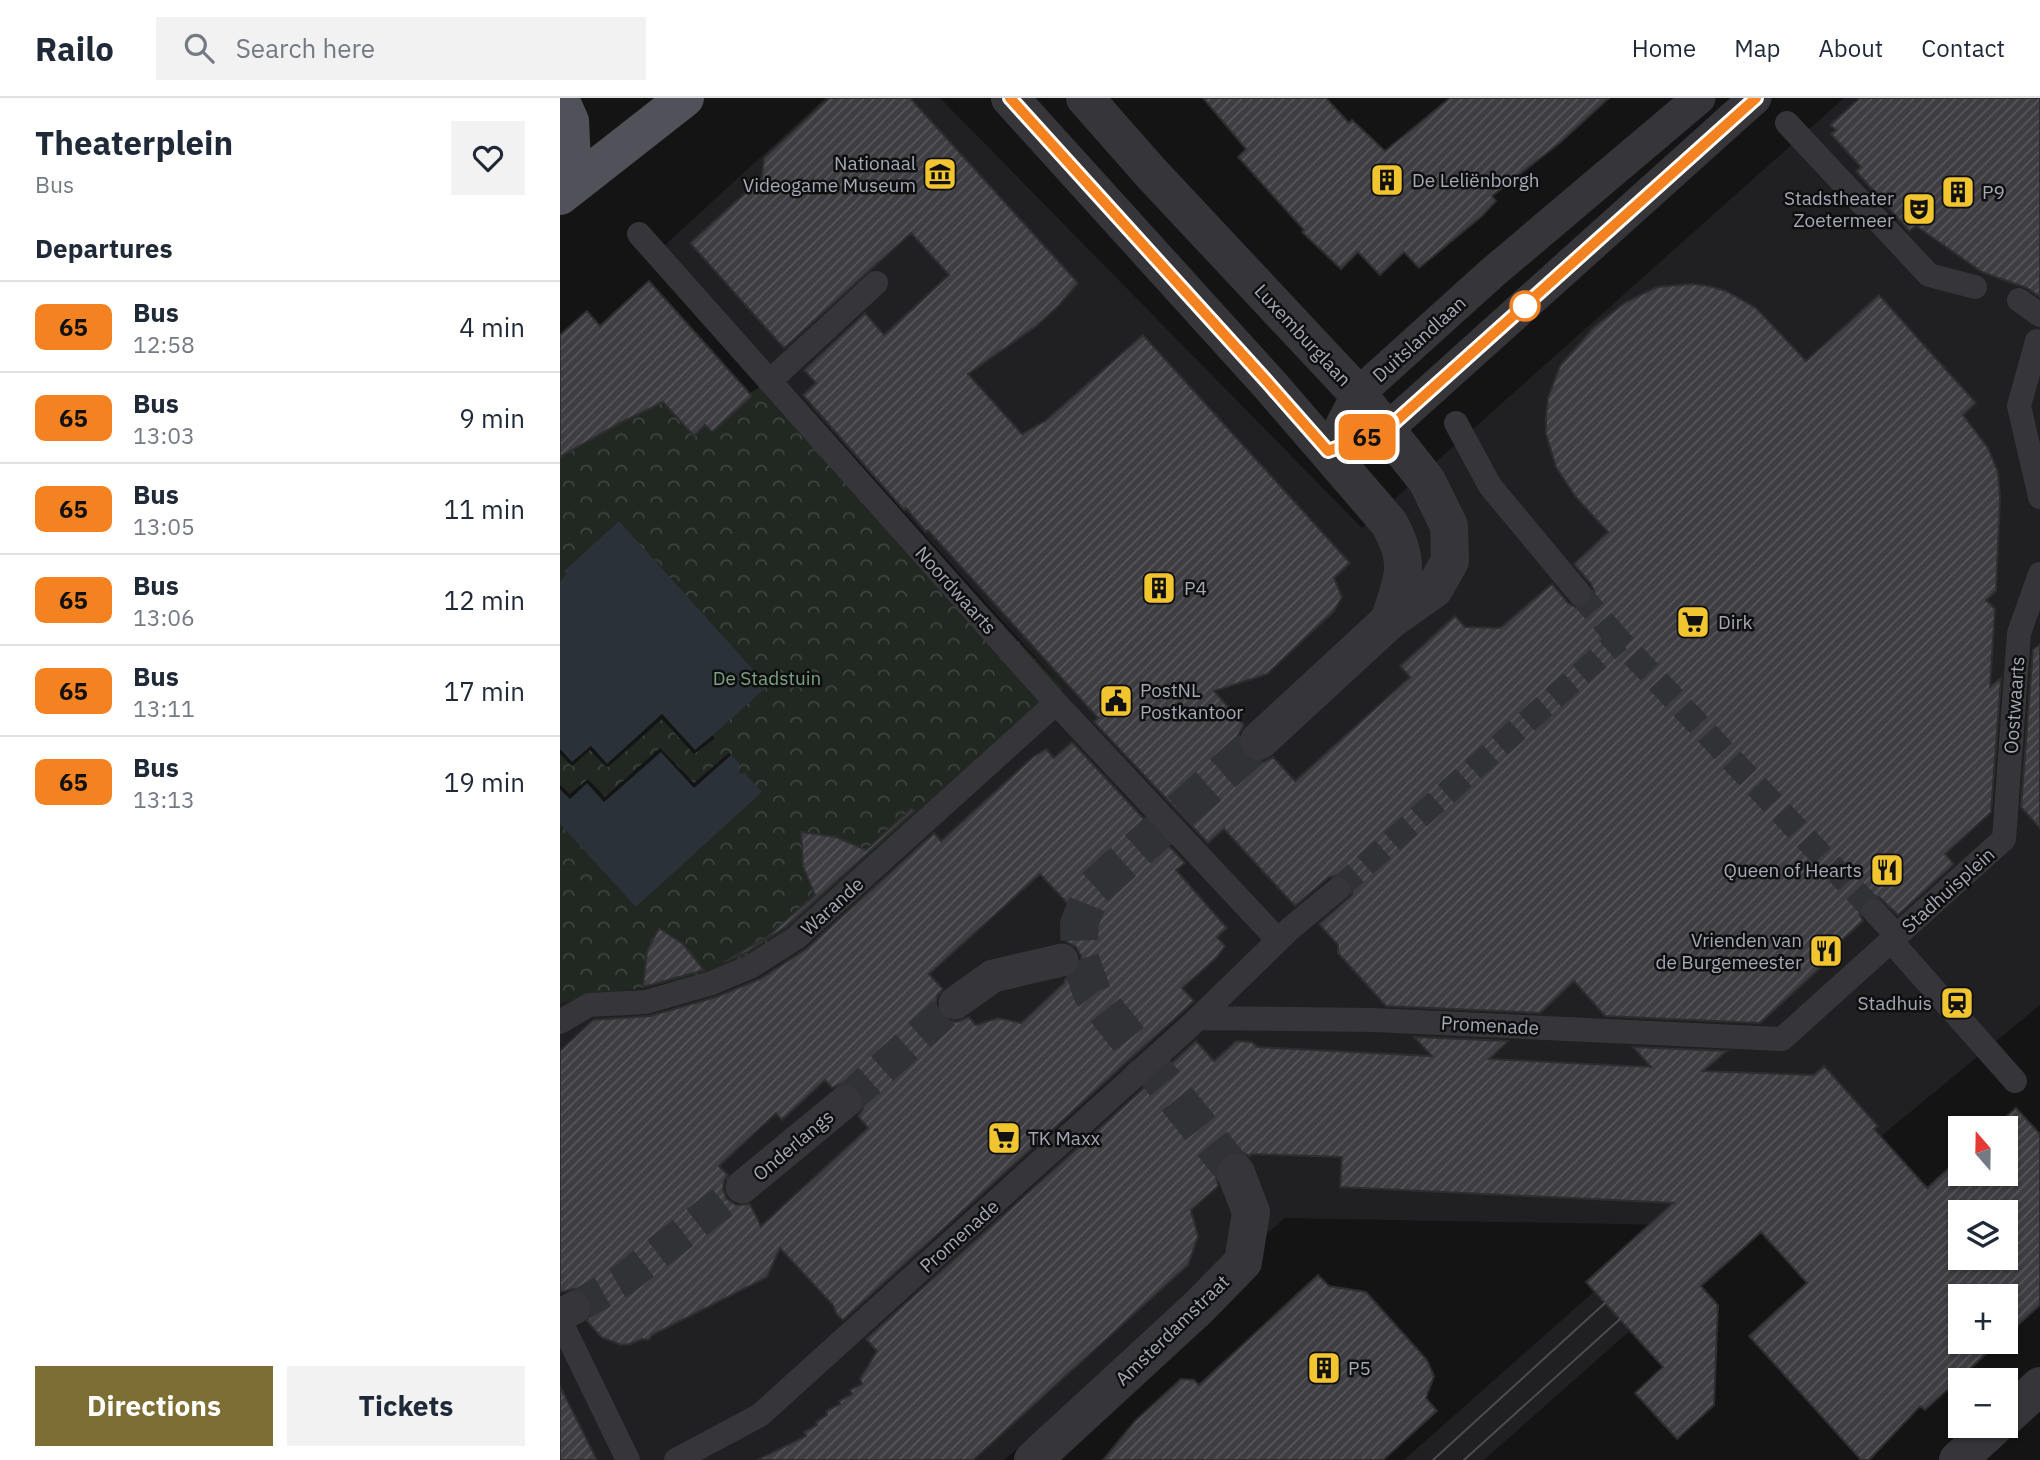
<!DOCTYPE html>
<meta charset="utf-8">
<style>
:root{--surface:#fff;--page:#f2f2f3;--text:#1f2937;--muted:#747a83;--line:#e0e1e3;--accent:#7d6f34}
body{margin:0;font-family:"IBM Plex Sans",sans-serif;background:var(--page);color:var(--text);height:100vh;display:flex;flex-direction:column;font-size:26px;white-space:nowrap}
*{box-sizing:border-box;margin:0}
p{font-size:23px;color:var(--muted)}
.icon{flex:none;width:38px;height:38px;fill:none;stroke:currentColor;stroke-width:2;stroke-linecap:round;stroke-linejoin:round}
.map{position:relative;flex:1;overflow:hidden}
.panel{display:flex;flex-direction:column;background:var(--surface);width:560px}
.panel>*{flex:none}
.badge{padding:0 14px;border-radius:10px;font-size:24px;line-height:46px}
.needle{width:46px;rotate:340deg}
.buttons{position:absolute;left:1388px;top:1018px;display:grid;gap:14px}
.buttons a{display:grid;place-items:center;width:70px;height:70px;border-radius:0px;background:var(--surface);box-shadow:0 2px 5px #0004;font-size:35px}
.map>.badge{position:absolute;translate:-50% -50%;box-shadow:0 0 0 4px #fff}
h2{padding:0 35px;font-size:26px;line-height:63px}
.round{display:grid;place-items:center;flex:none;width:74px;height:74px;border-radius:0px;background:var(--page)}
.overview{display:flex;align-items:center;justify-content:space-between;height:119px;padding:0 35px}
h1{font-size:33px;font-weight:700;line-height:52px}
.primary-button{display:flex;gap:14px;margin-top:auto;padding:14px 35px}
.primary-button a{flex:1;height:80px;border-radius:0px;background:var(--accent);color:#fff;font-size:28px;font-weight:700;line-height:80px;text-align:center}
.primary-button a+a{background:var(--page);color:var(--text)}
ul{padding:0;list-style:none}
li{display:flex;align-items:center;gap:21px;height:91px;padding:0 35px;border-top:2px solid var(--line)}
li div{flex:1}
li b{display:block;font-size:26px}
li em{font-style:normal}
li .badge{min-width:77px;font-weight:700;text-align:center}
header{display:flex;align-items:center;gap:42px;box-sizing:border-box;height:98px;padding:0 35px;background:var(--surface);border-bottom:2px solid var(--line)}
header strong{font-size:33px}
nav{display:flex;gap:38px;margin-inline-start:auto;font-size:24px}
.search{width:490px;height:63px;background:var(--page);display:flex;align-items:center;gap:18px;box-sizing:border-box;padding:0 24px;border-radius:0px;color:var(--muted);font-size:26px}
main{display:flex;flex:1;min-height:0}
.map>svg:first-child{display:block}
</style>
<header>
<strong>Railo</strong>
<div class="search"><svg class="icon" aria-label="search" viewBox="0 0 24 24"><circle cx="10" cy="10" r="6"/><path d="M15 15l6 6"/></svg>Search here</div>
<nav><a>Home</a><a>Map</a><a>About</a><a>Contact</a></nav>
</header>
<main>
<section class="panel">
<div class="overview"><div><h1>Theaterplein</h1><p>Bus</p></div><a class="round"><svg class="icon" aria-label="heart" viewBox="0 0 24 24"><path d="M12 20l-8-8c-3-5 5-10 8-4 3-6 11-1 8 4z"/></svg></a></div>
<h2>Departures</h2>
<ul>
<li><span class="badge" style="background:#f58220;color:#111">65</span><div><b>Bus</b><p>12:58</p></div><em>4 min</em></li>
<li><span class="badge" style="background:#f58220;color:#111">65</span><div><b>Bus</b><p>13:03</p></div><em>9 min</em></li>
<li><span class="badge" style="background:#f58220;color:#111">65</span><div><b>Bus</b><p>13:05</p></div><em>11 min</em></li>
<li><span class="badge" style="background:#f58220;color:#111">65</span><div><b>Bus</b><p>13:06</p></div><em>12 min</em></li>
<li><span class="badge" style="background:#f58220;color:#111">65</span><div><b>Bus</b><p>13:11</p></div><em>17 min</em></li>
<li><span class="badge" style="background:#f58220;color:#111">65</span><div><b>Bus</b><p>13:13</p></div><em>19 min</em></li>
</ul>
<div class="primary-button"><a>Directions</a><a>Tickets</a></div>
</section>
<div class="map">
<svg width="1480" height="1362" viewBox="0 0 1480 1362">
<defs>
<pattern id="park-crowns" width="20" height="18" patternUnits="userSpaceOnUse" patternTransform="scale(1.75)"><rect width="20" height="18" fill="#202821"/><path d="M2 6a3 3 0 1 1 6 0M12 15a3 3 0 1 1 6 0" fill="none" stroke="#3d443f"/></pattern>
<pattern id="building-hatch" width="6" height="6" patternUnits="userSpaceOnUse" patternTransform="scale(1.75)"><rect width="6" height="6" fill="#3e3e42"/><path d="M-1 1l2-2M0 6l6-6M5 7l2-2" fill="none" stroke="#57575b"/></pattern>
</defs>
<rect width="100%" height="100%" fill="#141415"/>
<path fill="#202022" d="M265,0h115l422,430 482,-430h196v907l-269,222h-24l-263,233h-80l265,-235 -384,-7 -281,242h-444v-457l205,-38 299,-276 -400,-443z"/>
<path fill="url(#park-crowns)" d="M211,282l293,309 -299,276 -205,38v-553l102,-55 32,33z"/>
<path fill="#2a3139" d="M59,423l149,165 -73,65 -33,-37 -55,50 -16,-18 -19,16 -12,-13v-168l7,-6 -3,-4z
M101,653l33,36 37,-32 8,8v11l6,-1 17,19 -126,115 -76,-83v-35l10,10 17,-16 17,19z"/>
<path fill="#141415" d="M102,616l33,36 18,-15 2,3 -21,16 -32,-35 -54,48 -3,-1 -15,-16 -18,16 -12,-12v-5l12,13 19,-16 16,18z
M100,650l34,35 35,-30 2,2 -37,33 -33,-36 -57,50 -17,-19 -17,16 -10,-10v-4l10,9 18,-15 17,18z"/>
<path fill="url(#building-hatch)" stroke="#2e2e31" stroke-width="2" fill-rule="evenodd" d="M269,0h81l168,185 -19,22 -24,22 -67,47 54,60 23,-13 98,-86 207,228 -16,15 8,19 -8,14 -67,63 -53,17 30,34 -6,10v11l5,9 10,7h11l9,-5 22,24 115,-104 -10,-11 55,-50 10,11 35,1 52,-44 16,19 7,4h7l11,-8 1,-8 -3,-7 -17,-20 34,-32 -33,-36 -19,-29 -10,-33v-18l2,-18 12,-32 34,-39 32,-25 31,-15 35,-3 17,2 17,5 30,17 50,53 73,-66 97,108 -13,12 25,33 10,24 2,26 -4,93 -10,9 9,9 -5,78 11,-9 -10,134 -46,42 9,10 -56,51 -19,-18 -8,-1 -7,4 -4,7v8l3,6 -22,20v8l-81,74 -155,-7 -31,-35 -34,32 -154,-7 -48,-53v-8l-19,-21 33,-29 1,-8 -4,-8 -7,-4 -13,2 -34,29 -71,-77 -16,14 -114,-121 4,-4 -170,-188 -2,2 -20,-24 -2,2 -101,-115 13,-12 -12,-13 61,-57 19,22 65,-60 -38,-42 -127,115 -94,-105 72,-65 2,-20z
M643,0h123l23,25 3,-3 33,31 65,-53h159l-47,43 -70,55 4,5 -14,15 -63,52 -15,-16 -24,23 -22,-23 -17,17 -39,-37 2,-2 -66,-73 8,-8z
M1300,0h180v199l-13,-9 -45,-16 -66,-46 -7,5 -53,-60 5,-4 -30,-33 5,-4 -6,-5z
M89,183l103,115 -40,36 -7,-7 -11,11 -31,-34 -43,21 -60,34v-122l27,-24 13,15z
M1480,546v184l-19,-21 12,-157z
M512,644l113,121 -9,7 51,58 -10,9 8,9 -9,12 -34,30 12,13 -351,319 -6,-5 -4,-10 -53,-57 -13,29 -115,58 -3,5 -7,-1 -11,5 -10,1 -20,-8 -14,-16 6,-13 -2,-8 -6,-8 -11,-3 -14,3v-241l33,-31 57,-4 66,-19 44,-18 46,-30 128,-116 7,8 92,-84 13,-8 8,9zM480,776l30,32 -3,36 9,5 5,9 -1,10 -4,8 -11,5 -1,4 -43,40 -23,-5 -22,7 -7,-8 -12,5 -11,-2 -7,-6 -3,-9 1,-9 6,-7 -14,-15zM265,982l7,8 11,-5 9,1 7,5 5,10 -1,10 -5,7 10,12 -107,98 -11,-22 -14,1 -9,-6 -4,-9 1,-9 4,-6 -9,-9 57,-53 6,7z
M352,710l2,3 -127,115 -42,27 -21,9 44,-26 47,-41 -12,-28 -2,-35 35,5 30,13z
M99,830l24,16 21,26 -61,17 4,-36z
M854,939l94,4 -19,18 162,8 -18,-20 94,4 -24,20 111,4 10,-9 54,60 -4,3 53,59 33,-30v16h46v-45h-14l24,-21 24,26v171l-34,31v-39h-46v45h39l-74,68 -5,-4 -51,54h-8l-112,-124 58,-53 -46,-51 -60,54 17,19 -4,100 -37,34 -42,-46 28,-26 -77,-85 87,-79 -333,-16 2,-30 -90,-3 -2,2 -10,-4h-11l-10,7 -4,10 3,17 -27,24 7,26 -10,29 -215,195h-216l49,-24 -2,-4 13,-7 -1,-3 11,-7 -1,-4 14,-7 -1,-3 13,-7 -2,-4 12,-6 -2,-5 17,-28 -11,-12 330,-298 18,20 22,-20 16,1 5,5 175,9zM1400,1115h46v45h-46z
M758,1177l11,11 37,6 61,68 7,16 -8,22 11,13 -54,49h-280l32,-39 46,-42 13,1 5,5z
M0,1288l37,74h-37z"/>
<g fill="none" stroke-linecap="round" stroke-linejoin="round">
<path stroke="#313235" stroke-width="24" stroke-dasharray="24 12" stroke-linecap="butt" d="M1019,495l40,47
M778,791l281,-249 255,271"/>
<path stroke="#313235" stroke-width="33" stroke-dasharray="33 17" stroke-linecap="butt" d="M285,1004l110,-99
M14,1210l46,-26 122,-95"/>
<path stroke="#313235" stroke-width="38" stroke-dasharray="38 19" stroke-linecap="butt" d="M676,1075l-144,-180 -12,-35 -1,-34 14,-35 166,-148"/>
<path stroke="#35353a" stroke-width="24" d="M1227,25l142,152 46,12
M79,136l417,469 222,237
M1459,202l21,15
M1477,243l-18,65 21,91
M211,282l105,-97
M896,325l34,63 89,107
M1314,813l23,25
M1331,843l124,140
M638,920l175,2 409,19 222,-200 15,-206 21,-59
M0,924l29,-17 57,-3 66,-19 40,-17 44,-28 260,-235
M0,1222l68,140
M116,1362l84,-45 430,-389 101,-98 47,-39"/>
<path stroke="#35353a" stroke-width="33" d="M768,353l58,-21 369,-332
M768,353l30,-57 134,-121 207,-175
M395,905l38,-27 69,-16
M182,1089l103,-85
M0,1217l14,-7"/>
<path stroke="#35353a" stroke-width="38" d="M450,0l260,287 119,138c23,42 14,55 0,98
M525,0l67,76 206,220 69,87 22,45 1,35 -16,28 -45,32 -130,120
M1446,1319l34,-31
M473,1362l166,-153 44,-45 8,-50 -15,-39
M1398,1362l37,-34"/>
<path stroke="#515259" stroke-width="38" d="M0,1l10,22 3,62
M0,98l125,-98"/>
<path stroke="#4c4d53" stroke-width="2" d="M873,1362l172,-157
M904,1362l156,-141"/>
</g>
<g fill="none" stroke-linecap="round" stroke-linejoin="round">
<defs>
<path id="line" d="M450,0l260,287 58,66 58,-21 370,-332"/>
</defs>
<use href="#line" stroke="#fff" stroke-width="16"/>
<use href="#line" stroke="#f58220" stroke-width="10"/>
</g>
<defs>
<symbol id="museum-square" viewBox="-11 -11 22 22"><rect x="-9" y="-9" width="18" height="18" rx="4" fill="#f1c530" stroke="#0f0f10"/><path d="M0-6L6-3V-2H-6V-3ZM-5-1h2V3h-2ZM-1-1h2V3h-2ZM3-1h2V3H3ZM-6 4H6V6H-6Z" fill="#111"/></symbol>
<symbol id="building-square" viewBox="-11 -11 22 22"><rect x="-9" y="-9" width="18" height="18" rx="4" fill="#f1c530" stroke="#0f0f10"/><path d="M-4-6H4V6H1V3H-1V6H-4ZM-2.5-4.3h1.7v1.8h-1.7ZM.8-4.3h1.7v1.8H.8ZM-2.5-1h1.7V.8h-1.7ZM.8-1h1.7V.8H.8Z" fill="#111"/></symbol>
<symbol id="theatre-square" viewBox="-11 -11 22 22"><rect x="-9" y="-9" width="18" height="18" rx="4" fill="#f1c530" stroke="#0f0f10"/><path d="M-5-5.5Q0-4 5-5.5V0Q5 5 0 6Q-5 5-5 0ZM-3.3-2.5H-1v1.5H-3.3ZM1-2.5H3.3v1.5H1ZM-2.8 1Q0 5.5 2.8 1Z" fill="#111"/></symbol>
<symbol id="supermarket-square" viewBox="-11 -11 22 22"><rect x="-9" y="-9" width="18" height="18" rx="4" fill="#f1c530" stroke="#0f0f10"/><path d="M-6-5.5h2.5l.6 2H6L4.5 2H-2.5L-4.4-4H-6ZM-1.5 3.2a1.3 1.3 0 1 0 .1 0ZM3 3.2a1.3 1.3 0 1 0 .1 0Z" fill="#111"/></symbol>
<symbol id="civic-square" viewBox="-11 -11 22 22"><rect x="-9" y="-9" width="18" height="18" rx="4" fill="#f1c530" stroke="#0f0f10"/><path d="M-.6-6.5H3V-4.5H.6V-3L4-1V1h2V6H-6V1h2V-1L-.6-3ZM-1.2 2.5V6h2.4V2.5Z" fill="#111"/></symbol>
<symbol id="restaurant-square" viewBox="-11 -11 22 22"><rect x="-9" y="-9" width="18" height="18" rx="4" fill="#f1c530" stroke="#0f0f10"/><path d="M-5-6h1v4h1v-4h1v4h1v-4h1v5L-1.5 .5V6h-2V.5L-5-1ZM5-6V6H3V1.5H1.5Q1.5-4 5-6Z" fill="#111"/></symbol>
<symbol id="station-square" viewBox="-11 -11 22 22"><rect x="-9" y="-9" width="18" height="18" rx="4" fill="#f1c530" stroke="#0f0f10"/><path d="M-3-6H3Q5-6 5-4V2Q5 4 3 4L4.5 6H3L1.5 4h-3L-3 6H-4.5L-3 4Q-5 4-5 2V-4Q-5-6-3-6ZM-3.5-4v3h7v-3ZM-3.5 1v1.5H-2V1ZM2 1v1.5H3.5V1Z" fill="#111"/></symbol>
</defs>
<g fill-rule="evenodd">
<use href="#museum-square" x="361" y="57" width="38" height="38"/>
<use href="#building-square" x="808" y="63" width="38" height="38"/>
<use href="#building-square" x="1379" y="75" width="38" height="38"/>
<use href="#theatre-square" x="1340" y="92" width="38" height="38"/>
<use href="#building-square" x="580" y="471" width="38" height="38"/>
<use href="#supermarket-square" x="1114" y="505" width="38" height="38"/>
<use href="#civic-square" x="537" y="584" width="38" height="38"/>
<use href="#restaurant-square" x="1308" y="753" width="38" height="38"/>
<use href="#restaurant-square" x="1247" y="834" width="38" height="38"/>
<use href="#station-square" x="1378" y="886" width="38" height="38"/>
<use href="#supermarket-square" x="425" y="1021" width="38" height="38"/>
<use href="#building-square" x="745" y="1251" width="38" height="38"/>
</g>
<circle fill="#fff" stroke="#f58220" stroke-width="3.5" cx="965" cy="208" r="14"/>
<g text-anchor="middle" stroke-width="5" stroke-linejoin="round" paint-order="stroke">
<g font-size="19" fill="#a5a9b6" stroke="#0f0f10" text-anchor="start">
<text x="356" y="72" text-anchor="end">Nationaal<tspan x="356" dy="22">Videogame Museum</tspan></text>
<text x="852" y="89">De Leliënborgh</text>
<text x="1422" y="101">P9</text>
<text x="1334" y="107" text-anchor="end">Stadstheater<tspan x="1334" dy="22">Zoetermeer</tspan></text>
<text x="624" y="497">P4</text>
<text x="1158" y="531">Dirk</text>
<text x="580" y="599">PostNL<tspan x="580" dy="22">Postkantoor</tspan></text>
<text x="1302" y="779" text-anchor="end">Queen of Hearts</text>
<text x="1242" y="849" text-anchor="end">Vrienden van<tspan x="1242" dy="22">de Burgemeester</tspan></text>
<text x="1372" y="912" text-anchor="end">Stadhuis</text>
<text x="468" y="1047">TK Maxx</text>
<text x="788" y="1277">P5</text>
</g>
<g font-size="19" fill="#a5a9b6" stroke="#0f0f10">
<text transform="translate(743 237) rotate(47)" y="7">Luxemburglaan</text>
<text transform="translate(859 241) rotate(-42)" y="7">Duitslandlaan</text>
<text transform="translate(396 492) rotate(48)" y="7">Noordwaarts</text>
<text transform="translate(1454 607) rotate(-86)" y="7">Oostwaarts</text>
<text transform="translate(1388 792) rotate(-42)" y="7">Stadhuisplein</text>
<text transform="translate(272 808) rotate(-42)" y="7">Warande</text>
<text transform="translate(930 927) rotate(3)" y="7">Promenade</text>
<text transform="translate(233 1047) rotate(-40)" y="7">Onderlangs</text>
<text transform="translate(399 1138) rotate(-42)" y="7">Promenade</text>
<text transform="translate(612 1232) rotate(-44)" y="7">Amsterdamstraat</text>
</g>
<g font-size="19" fill="#7ca183" stroke="#0f0f10">
<text x="207" y="587">De Stadstuin</text>
</g>
</g>
</svg>
<div class="buttons">
<a><svg class="needle" viewBox="-14 -14 28 28"><path d="M0-13l5 13h-10z" fill="#e53935"/><path d="M0 13l5-13h-10z" fill="#747a83"/></svg></a>
<a><svg class="icon" aria-label="layers" viewBox="0 0 24 24"><path d="M12 4l9 5-9 5-9-5zM3 14l9 5 9-5"/></svg></a>
<a>+</a>
<a>−</a>
</div>
<b class="badge" style="left:807px;top:339px;background:#f58220;color:#111">65</b>
</div>
</main>
